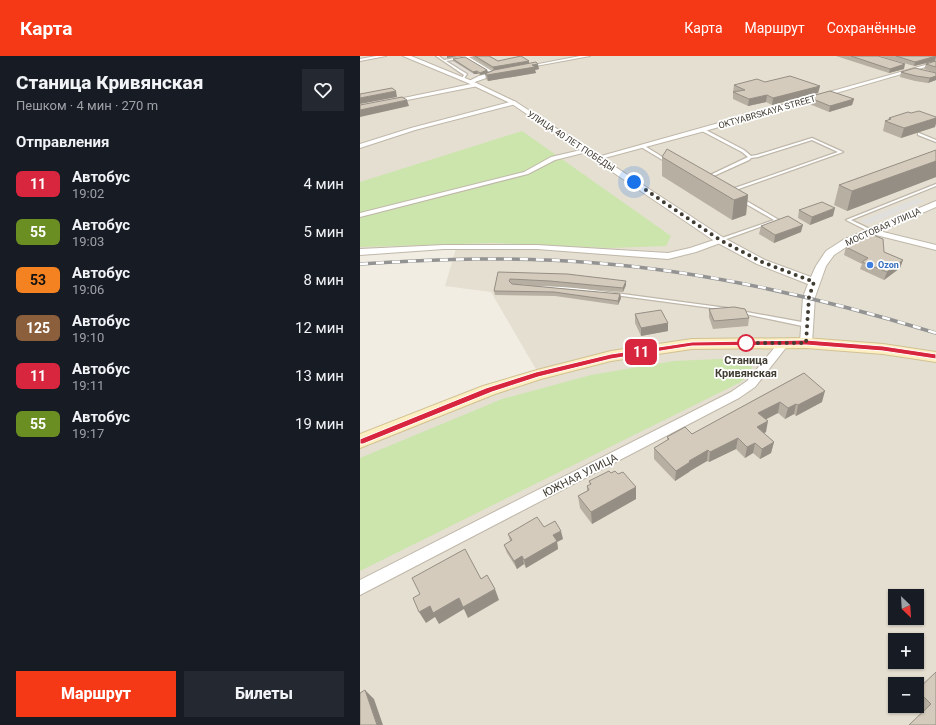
<!DOCTYPE html>
<html lang="ru">
<meta charset="utf-8">
<style>
:root{--surface:#171b24;--page:#242831;--text:#f1f3f6;--muted:#9ea1a6;--accent:#f53816}
body{margin:0;font-family:Roboto,sans-serif;background:var(--page);color:var(--text);height:100vh;display:flex;flex-direction:column;font-size:15px;white-space:nowrap}
*{box-sizing:border-box;margin:0}
p{font-size:13px;color:var(--muted)}
.icon{flex:none;width:22px;height:22px;fill:none;stroke:currentColor;stroke-width:2;stroke-linecap:round;stroke-linejoin:round}
.map{position:relative;flex:1;overflow:hidden}
.panel{display:flex;flex-direction:column;background:var(--surface);width:360px}
.panel>*{flex:none}
.badge{padding:0 8px;border-radius:6px;font-size:14px;line-height:26px}
.needle{width:26px;rotate:155deg}
.tools{position:absolute;left:528px;top:533px;display:grid;gap:8px}
.tools a{display:grid;place-items:center;width:36px;height:36px;border-radius:0px;background:var(--surface);box-shadow:0 1px 3px #0004;font-size:20px}
.you{position:absolute;width:20px;height:20px;margin:-10px;border:3px solid #fff;border-radius:50%;background:#1a73e8;box-shadow:0 0 0 6px #1a73e833}
.map>.badge{position:absolute;translate:-50% -50%;box-shadow:0 0 0 2px #fff}
h2{padding:0 16px;font-size:15px;line-height:36px}
.round{display:grid;place-items:center;flex:none;width:42px;height:42px;border-radius:0px;background:var(--page)}
.overview{display:flex;align-items:center;justify-content:space-between;height:68px;padding:0 16px}
h1{font-size:19px;font-weight:800;line-height:30px}
.action{display:flex;gap:8px;margin-top:auto;padding:8px 16px}
.action a{flex:1;height:46px;border-radius:0px;background:var(--accent);color:#fff;font-size:16px;font-weight:800;line-height:46px;text-align:center}
.action a+a{background:var(--page);color:var(--text)}
ul{padding:0;list-style:none}
li{display:flex;align-items:center;gap:12px;height:48px;padding:0 16px}
li div{flex:1}
li b{display:block;font-size:15px}
li em{font-style:normal}
li .badge{min-width:44px;font-weight:700;text-align:center}
header{display:flex;align-items:center;gap:24px;box-sizing:border-box;height:56px;padding:0 20px;background:var(--accent);color:#fff}
header strong{font-size:19px}
nav{display:flex;gap:22px;margin-inline-start:auto;font-size:14px}
main{display:flex;flex:1;min-height:0}
.map>svg:first-child{display:block}
</style>
<header>
<strong>Карта</strong>
<nav><a>Карта</a><a>Маршрут</a><a>Сохранённые</a></nav>
</header>
<main>
<section class="panel">
<div class="overview"><div><h1>Станица Кривянская</h1><p>Пешком · 4 мин · 270 m</p></div><a class="round"><svg class="icon" aria-label="heart" viewBox="0 0 24 24"><path d="M12 20l-8-8c-3-5 5-10 8-4 3-6 11-1 8 4z"/></svg></a></div>
<h2>Отправления</h2>
<ul>
<li><span class="badge" style="background:#d7263d;color:#fff">11</span><div><b>Автобус</b><p>19:02</p></div><em>4 мин</em></li>
<li><span class="badge" style="background:#6b8e23;color:#fff">55</span><div><b>Автобус</b><p>19:03</p></div><em>5 мин</em></li>
<li><span class="badge" style="background:#f58220;color:#111">53</span><div><b>Автобус</b><p>19:06</p></div><em>8 мин</em></li>
<li><span class="badge" style="background:#8b5e3c;color:#fff">125</span><div><b>Автобус</b><p>19:10</p></div><em>12 мин</em></li>
<li><span class="badge" style="background:#d7263d;color:#fff">11</span><div><b>Автобус</b><p>19:11</p></div><em>13 мин</em></li>
<li><span class="badge" style="background:#6b8e23;color:#fff">55</span><div><b>Автобус</b><p>19:17</p></div><em>19 мин</em></li>
</ul>
<div class="action"><a>Маршрут</a><a>Билеты</a></div>
</section>
<div class="map">
<svg width="576" height="669" viewBox="0 0 576 669">
<rect width="100%" height="100%" fill="#f1ede3"/>
<path fill="#e5dfd1" fill-rule="evenodd" d="M0,0h576v669h-576v-287l177,-67 -46,-79 -46,-6 12,-41 -75,2 -22,2zM535,540h22v22h-22zM535,584h22v22h-22zM535,628h22v22h-22z"/>
<path fill="#e3ded8" d="M85,0h42l23,12 -39,8 -31,-19z"/>
<path fill="#cbe5ac" d="M162,75l149,105 -5,10 -57,2 -115,-5 -134,4v-65z
M383,302l9,6 -1,8 -10,10 -381,189v-113l142,-59 89,-24 83,-14z"/>
<path fill="#e1dfdb" d="M558,142l7,3 -58,24 -7,-4z"/>
<g fill="none" stroke-linecap="round" stroke-linejoin="round">
<defs>
<path id="service" d="M76,0h3l5,4 22,-4h8l-5,1 26,16 -2,1 -27,-16 -20,3 21,13 -4,6h-2l3,-5z
M342,73h2l40,21 7,6 6,-1 55,-17 31,14 -113,40h-1v-2l109,-38 -26,-12 -54,17 -7,1 -2,2 -42,19 -2,-1 1,-1 42,-20 -6,-5 -40,-21z
M559,77l17,7v2l-18,-7v-2z
M281,89h2l26,16 -3,1 -25,-15z
M576,128v2l-85,34 21,10v2h-2l-24,-12z
M381,143h2l36,21 -58,21h-2v-2l55,-19 -33,-19z
M173,230l37,1 157,21 2,1 -2,1 -157,-21 -35,-1h-2z
M379,255h2l66,12 2,2 -2,2 -66,-14 -2,-1z"/>
<path id="minor" d="M16,0h10l-26,5v-2z
M220,0h10l-65,12 -2,-1z
M576,6v2l-231,67 -108,29 -3,-2z
M138,15l2,2 -28,10 -5,-1 12,-6z
M116,27l2,1v2l-86,17 -3,-2z
M154,45l2,1v2l-101,26 -55,18v-4l51,-16z
M225,93l3,2 -1,1 -32,8 -27,14 -168,43v-4l164,-41 27,-15z
M508,173h3l65,16v5l-68,-17z
M360,182l4,2 -1,2 -27,10 -28,7 -131,-10h-93l-84,6v-6l84,-4h93l131,8 22,-5z
M424,284l5,3 -1,2 -33,42 -16,11 -379,197v-15l371,-188 16,-11 33,-40z"/>
<path id="tertiary" d="M43,0h8l61,25 44,21 208,136 41,22 46,17 5,-11 10,-15 17,-11 93,-39v6l-85,37 -17,11 -8,11 -11,31 -3,46 -1,3h-10l-1,-3 3,-46 5,-13 -51,-20 -41,-22 -204,-138 -44,-21z"/>
<path id="secondary" d="M446,282l77,6 53,8v10l-53,-8 -77,-6 -114,1 -81,12 -70,18 -46,15 -135,54v-14l123,-48 54,-16 74,-19 81,-12z"/>
</defs>
<use href="#service" stroke="#bfb7a9" stroke-width="2.5"/>
<use href="#minor" stroke="#bfb7a9" stroke-width="2"/>
<use href="#tertiary" stroke="#bfb7a9" stroke-width="2"/>
<use href="#secondary" stroke="#d1c193" stroke-width="2"/>
<use href="#service" fill="#fff" fill-rule="evenodd"/>
<use href="#minor" fill="#fff" fill-rule="evenodd"/>
<use href="#tertiary" fill="#fff" fill-rule="evenodd"/>
<use href="#secondary" fill="#fdefc1" fill-rule="evenodd"/>
<defs>
<path id="rail" d="M0,208c79,-5 157,-8 236,-1 116,9 229,36 340,70"/>
</defs>
<use href="#rail" stroke="#939393" stroke-width="3.5"/>
<use href="#rail" stroke="#fff" stroke-width="2.5" stroke-dasharray="8" stroke-linecap="butt"/>
</g>
<path fill="#b7afa2" d="M113,0h16l9,5h31v2l10,6 -4,1 1,3 -48,8 -2,-2 -1,-5 -5,1 -2,-1h-4l-21,-13v-2l34,11 1,2 5,-2 -20,-12z
M476,0h42l26,13 -15,4z
M520,0h56v2l-1,3 -21,5z
M576,5v19l-8,3 -13,-2 -15,-4 1,-5 35,1 -12,-4 2,-5z
M405,26l55,4 -2,7 -46,12 -6,-3 -18,4 -15,-7v-7h1h-1l1,-7z
M448,41l46,2 -2,6 -23,7 -22,-9z
M551,57l25,4v6l-1,4 -34,11 -18,-7 2,-10 3,-1 1,-2z
M576,94v27l-89,34 -13,-6 5,-20z
M302,101l86,38 -2,20 -14,5 -70,-44z
M439,154l34,6 -23,9 -12,-7z
M401,170l40,6 -27,11 -15,-9z
M486,191l38,5 19,8 -3,8 -16,12 -24,-11 2,-5 -18,-9z
M138,216l128,9v4l-3,7 -73,-6 -39,-2h1l108,10 1,4 -3,7 -63,-9 -60,-1 -1,-4z
M349,253l40,9 -1,8 -35,3 -4,-12z
M275,258l33,9v8l-27,5 -6,-13z
M444,317l18,29 -26,14 -2,-2 -9,5 -7,-6 -13,6 1,13 -3,1 11,9 -3,11 -11,6 -7,-6 -8,5 -9,-9 -27,13 -2,-1 -17,10 -1,1 -14,9 -21,-22v-11l13,-7v-4l25,-3z
M251,417l7,1 18,25 -44,25 -12,-16 -2,-12 9,-5v-5l3,-1 -1,-4z
M184,471l19,12 -6,3 1,7 -32,19 -2,-4 -7,5 -10,-16 -3,-8 6,-4 -2,-7z
M576,617v52l-19,-19v-16z"/>
<path fill="#958e84" d="M87,0h11l-11,2z
M576,0l-1,5 -21,5 1,-4z
M169,5v3l-35,7 -1,-4z
M178,8l1,5 -4,1 1,3 -48,8 -1,-6z
M545,8l-1,5 -15,4 1,-4z
M127,14l1,3 -8,2v-2z
M117,15l1,3h-4l-1,-2z
M576,20v4l-8,3 2,-5z
M460,30l-2,7 -46,12 1,-7z
M36,35l1,6 -37,7v-6z
M407,39l-1,7 -18,4 1,-7z
M494,43l-2,6 -23,7 1,-6z
M47,44l2,6 -49,11v-7z
M576,62v5l-1,4 -34,11 3,-10z
M576,105v16l-89,34 5,-20z
M388,139l-2,20 -14,5 2,-20z
M475,152l-2,8 -23,9 2,-8z
M443,169l-2,7 -27,11 1,-8z
M543,204l-3,8 -16,12 3,-8z
M266,225v4l-3,7v-4z
M260,238l1,4 -3,7v-4z
M308,267v8l-27,5v-8z
M465,335l-3,11 -26,14 2,-11z
M420,346l-2,11 -21,11 1,-11z
M436,348l-2,10 -9,5 3,-11z
M408,365l-2,11 -11,6 2,-11z
M378,382l-2,11 -27,13 1,-10z
M414,386l-3,11 -11,6 2,-10z
M395,387l-2,10 -8,5 2,-11z
M348,394l-1,11 -17,10 -1,1 -14,9 1,-10 13,-10z
M276,431v12l-44,25 -1,-12z
M201,475l2,8 -6,3 1,7 -32,19 -2,-8 29,-25z
M162,500l2,8 -7,5 -3,-8z
M135,533l4,11 -31,18 -5,-11z
M99,542l5,11 -25,15 -4,-7 -9,6 -7,-11 11,-6z
M5,634l9,9 9,26h-6z"/>
<path fill="#d5cbbc" stroke="#958e84" d="M115,0h14l9,5 23,-5 8,5 -36,6z
M491,0h27l27,8 -15,5z
M536,0h40l-21,6z
M105,1l22,13 -7,3 -3,-2 -4,1 -20,-13z
M576,5v6l-10,-3z
M176,6l2,2 -6,1 3,2 -48,8 -2,-1 9,-4z
M555,12l21,5v3l-6,2 -14,-2 -15,-4z
M430,20l30,10 -47,12 -6,-3 -18,4 -16,-7 12,-2 -11,-5 23,-6 8,3z
M32,32l4,3 -36,7v-4z
M470,35l24,8 -24,7 -22,-9z
M42,41l5,3 -47,10v-5z
M559,55l17,6v1l-32,10 -19,-7 6,-2 -2,-1 19,-6 3,1z
M307,93l81,46 -14,5 -72,-43z
M576,94v11l-84,30 -13,-6z
M462,146l13,6 -23,9 -13,-7z
M428,160l15,9 -28,10 -14,-9z
M511,178l12,5 1,13 19,8 -16,12 -25,-10 6,-4 -22,-11z
M138,216l69,2 59,7 -3,7 -73,-7 -40,-2 -1,2 3,3 108,10 -2,7 -64,-9 -60,-1z
M374,251l11,2 4,9 -35,3 -5,-12z
M301,254l7,13 -27,5 -6,-14z
M444,317l21,18 -27,14 -2,-1 -8,4 -8,-6 -22,11 10,8 -11,6 17,15 -12,7 -7,-6 -8,4 -9,-9 -28,14 -2,-2 -19,11 1,1 -14,9 -22,-23 15,-9 -2,-2 18,-10 7,7z
M249,415l2,2 4,-2 3,3 5,-2 13,15 -45,25 -13,-16 11,-6 -2,-4 4,-2 -2,-3z
M177,461l7,10 11,-6 6,10 -8,4 4,6 -33,19 -2,-4 -8,5 -10,-16 8,-5 -4,-6z
M105,493l16,30 6,-4 8,14 -32,18 -4,-9 -26,15 -3,-7 -11,6 -6,-14 7,-4 -8,-16z
M576,616v53h-27l22,-21 -14,-14z
M5,634l12,35h-17v-32z"/>
<path fill="#d7263d" stroke="#fff" d="M446,284l77,6 53,8v5l-53,-8 -77,-6 -114,1 -81,13 -73,18 -46,15 -129,52h-3v-5l126,-51 50,-16 75,-18 81,-12z"/>
<g fill="none" stroke-linecap="round" stroke-linejoin="round">
<path stroke="#423d33" stroke-width="4" stroke-dasharray="0 7.2" d="M274,126l86,58 42,22 52,20 -5,15 -3,46h-62h2"/>
</g>
<circle fill="#3f7fe0" stroke="#fff" stroke-width="1.5" cx="510" cy="209" r="4"/>
<circle fill="#fff" stroke="#d7263d" stroke-width="2" cx="386" cy="287" r="8"/>
<g text-anchor="middle" stroke-width="3.5" stroke-linejoin="round" paint-order="stroke">
<g font-size="9" fill="#423d33" stroke="#fff">
<text transform="translate(407 56) rotate(-16)" y="3">OKTYABRSKAYA STREET</text>
<text transform="translate(211 85) rotate(33)" y="3">УЛИЦА 40 ЛЕТ ПОБЕДЫ</text>
<text transform="translate(523 171) rotate(-24)" y="3">МОСТОВАЯ УЛИЦА</text>
</g>
<g font-size="9" font-weight="bold" fill="#366cbe" stroke="#fff" text-anchor="start">
<text x="518" y="212">Ozon</text>
</g>
<g font-size="11" font-weight="bold" fill="#423d33" stroke="#fff">
<text x="386" y="308">Станица<tspan x="386" dy="13">Кривянская</tspan></text>
</g>
<g font-size="11" fill="#423d33" stroke="#fff">
<text transform="translate(220 419) rotate(-27)" y="4">ЮЖНАЯ УЛИЦА</text>
</g>
</g>
</svg>
<div class="tools">
<a><svg class="needle" viewBox="-14 -14 28 28"><path d="M0-13l5 13h-10z" fill="#e53935"/><path d="M0 13l5-13h-10z" fill="#9ea1a6"/></svg></a>
<a>+</a>
<a>−</a>
</div>
<div class="you" style="left:274px;top:126px"></div>
<b class="badge" style="left:281px;top:296px;background:#d7263d;color:#fff">11</b>
</div>
</main>
